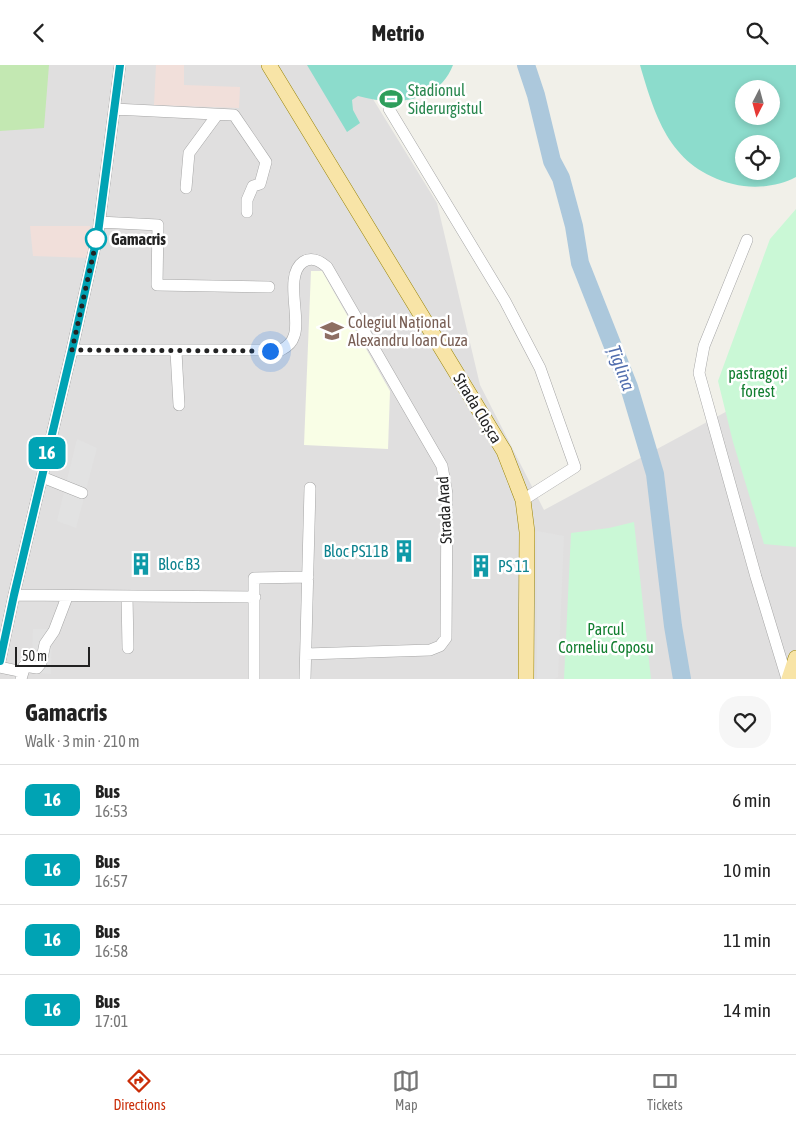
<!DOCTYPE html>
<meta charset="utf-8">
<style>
:root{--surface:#fff;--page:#f6f6f6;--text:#222;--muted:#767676;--line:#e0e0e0;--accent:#ca2e09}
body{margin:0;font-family:"Asap Condensed",sans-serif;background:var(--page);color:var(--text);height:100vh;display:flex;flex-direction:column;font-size:19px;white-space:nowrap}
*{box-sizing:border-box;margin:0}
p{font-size:16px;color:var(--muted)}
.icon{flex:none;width:28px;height:28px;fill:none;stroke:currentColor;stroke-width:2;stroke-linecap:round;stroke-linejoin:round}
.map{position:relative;height:614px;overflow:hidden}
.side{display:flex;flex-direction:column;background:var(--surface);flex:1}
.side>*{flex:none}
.badge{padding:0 10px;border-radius:8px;font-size:18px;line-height:32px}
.needle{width:32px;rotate:186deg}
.tools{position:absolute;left:735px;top:15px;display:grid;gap:10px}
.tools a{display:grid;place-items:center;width:45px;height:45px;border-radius:50%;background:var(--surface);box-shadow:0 2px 8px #0003;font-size:25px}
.scale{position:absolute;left:15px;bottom:12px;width:75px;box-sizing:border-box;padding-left:5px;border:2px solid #222;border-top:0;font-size:14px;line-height:18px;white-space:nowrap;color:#222;-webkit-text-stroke:4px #fff;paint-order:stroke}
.you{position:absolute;width:25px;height:25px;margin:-12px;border:4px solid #fff;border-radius:50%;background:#1a73e8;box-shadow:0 0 0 8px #1a73e833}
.map>.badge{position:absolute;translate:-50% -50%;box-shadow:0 0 0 2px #fff}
.round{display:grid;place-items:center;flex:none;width:52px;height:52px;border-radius:20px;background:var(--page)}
.headline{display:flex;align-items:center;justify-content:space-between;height:85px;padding:0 25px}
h1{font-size:24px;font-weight:700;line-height:38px}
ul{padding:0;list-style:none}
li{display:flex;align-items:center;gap:15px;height:70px;padding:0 25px;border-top:1px solid var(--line)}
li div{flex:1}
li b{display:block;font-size:19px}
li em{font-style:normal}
li .badge{min-width:55px;font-weight:700;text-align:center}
header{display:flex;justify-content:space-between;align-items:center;height:65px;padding:0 25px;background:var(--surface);font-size:22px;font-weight:700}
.tab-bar{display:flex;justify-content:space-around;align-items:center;height:70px;border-top:1px solid var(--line);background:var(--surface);font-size:14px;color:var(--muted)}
.tab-bar a{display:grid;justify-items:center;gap:2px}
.tab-bar .selected{color:var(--accent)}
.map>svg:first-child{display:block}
</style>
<header><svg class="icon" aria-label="back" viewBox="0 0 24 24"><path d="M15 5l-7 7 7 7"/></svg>Metrio<svg class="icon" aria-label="search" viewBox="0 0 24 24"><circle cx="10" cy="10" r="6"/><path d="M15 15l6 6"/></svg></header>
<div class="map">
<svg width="796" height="614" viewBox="0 0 796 614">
<rect width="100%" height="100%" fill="#f1f0e9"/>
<path fill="#e0dfdf" d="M0,0h352l85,138 43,182 64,125 252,-136v305h-796z"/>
<path fill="#f1dfda" d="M156,0h28v20l56,2 -1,21 -85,-3z
M30,161h60l1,32 -58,-2z"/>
<path fill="#f9fee6" d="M311,206h11l68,120 -2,58 -84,-4z"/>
<path fill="#c3e8b2" d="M0,0h49l-5,63 -44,3z"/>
<path fill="#caf8d6" d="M796,144v338l-32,-3 -31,-102 -15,-61 52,-142z
M634,457l17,157h-87l7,-146 38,-5z"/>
<path fill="#8cdccc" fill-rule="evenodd" d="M307,0h146c-15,39 -60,41 -95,31l-6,4 1,10 7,13 -13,9z
M640,0h156v112c-19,10 -43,12 -63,7 -62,-16 -77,-64 -93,-119zM744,24h27v27h-27zM744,79h27v27h-27z"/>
<path fill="#e2e2e2" d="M77,374l20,9 -21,80 -19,-7z
M537,466l27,5 -6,141 -4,2h-17z
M33,564h19l-1,45 -23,-2 -1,7h-14l4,-18 15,2z"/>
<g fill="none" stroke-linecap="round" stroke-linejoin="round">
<path stroke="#acc8dc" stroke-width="18" d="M526,0l10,30 16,66 9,17 13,48 6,37 49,124 26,87 18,152 9,53"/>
<defs>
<path id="minor" d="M114,44l120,6 32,47 -6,22 -7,2 -6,14v12
M389,44l116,192 35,67 35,99 -52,33
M186,123l3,-35 28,-38
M99,157l59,3 -1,60 112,2
M747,175l-43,106 -5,27 57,204 31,102
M72,285h209c6,-3 11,-7 13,-14 7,-18 -10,-61 9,-74 9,-6 17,-1 24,5l115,199 5,28 -1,144 -6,8 -10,4 -124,4
M176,287l3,53
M42,412l40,16
M14,530l241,2
M127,531l1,52
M0,596l14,-66 58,-245 26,-117 22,-168
M0,602l23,5 -2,7
M23,607l1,-6 13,2 4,-5 4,-19 9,-13 13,-34
M254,614v-101l54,-1
M305,614l5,-191"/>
<path id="major" d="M269,0l235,386 19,49 4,32 -1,147
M789,614l7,-21"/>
</defs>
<use href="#minor" stroke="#a6a6a6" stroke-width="12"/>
<use href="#major" stroke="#988407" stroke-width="16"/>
<use href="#minor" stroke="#fff" stroke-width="11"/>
<use href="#major" stroke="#f8e4a7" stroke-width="15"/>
</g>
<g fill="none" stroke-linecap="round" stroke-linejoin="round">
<defs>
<path id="line" d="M0,596l14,-66 58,-245 26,-117 22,-168"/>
</defs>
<use href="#line" stroke="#fff" stroke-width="11"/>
<use href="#line" stroke="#00a3b4" stroke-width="8"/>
<path stroke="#222" stroke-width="5" stroke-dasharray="0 9" d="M96,174l2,-6 -26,117 198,1"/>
</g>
<defs>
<symbol id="stadium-bare" viewBox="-9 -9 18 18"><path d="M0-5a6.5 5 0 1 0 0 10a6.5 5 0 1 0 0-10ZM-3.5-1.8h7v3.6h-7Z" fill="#2e9e5b" stroke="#fff" stroke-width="2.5" paint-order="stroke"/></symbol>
<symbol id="school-bare" viewBox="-9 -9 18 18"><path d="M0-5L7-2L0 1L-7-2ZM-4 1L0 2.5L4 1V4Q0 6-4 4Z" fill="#8d6e63" stroke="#fff" stroke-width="2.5" paint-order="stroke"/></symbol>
<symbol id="building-bare" viewBox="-9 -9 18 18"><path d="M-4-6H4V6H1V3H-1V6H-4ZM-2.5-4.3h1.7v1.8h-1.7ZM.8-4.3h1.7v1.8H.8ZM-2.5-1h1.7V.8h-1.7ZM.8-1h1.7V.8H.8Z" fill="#0f9aa8" stroke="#fff" stroke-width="2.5" paint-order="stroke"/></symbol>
</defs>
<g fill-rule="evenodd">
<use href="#stadium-bare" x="375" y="18" width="32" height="32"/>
<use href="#school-bare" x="316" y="250" width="32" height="32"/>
<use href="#building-bare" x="388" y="470" width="32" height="32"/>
<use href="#building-bare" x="125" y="483" width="32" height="32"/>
<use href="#building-bare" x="465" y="485" width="32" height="32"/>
</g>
<circle fill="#fff" stroke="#00a3b4" stroke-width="2.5" cx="96" cy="174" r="10"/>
<g text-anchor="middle" stroke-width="5" stroke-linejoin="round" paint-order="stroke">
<g font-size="16" fill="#27864d" stroke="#fff" text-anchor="start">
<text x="408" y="31">Stadionul<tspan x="408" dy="18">Siderurgistul</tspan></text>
</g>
<g font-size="16" font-weight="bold" fill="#222" stroke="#fff" text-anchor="start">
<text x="111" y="180">Gamacris</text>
</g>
<g font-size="16" fill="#785e54" stroke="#fff" text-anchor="start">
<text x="348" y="263">Colegiul Național<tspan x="348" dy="18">Alexandru Ioan Cuza</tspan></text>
</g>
<g font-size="16" fill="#117e2f" stroke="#fff">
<text x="758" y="314">pastragoți<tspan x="758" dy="18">forest</tspan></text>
<text x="606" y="570">Parcul<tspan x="606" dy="18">Corneliu Coposu</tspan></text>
</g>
<g font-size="16" fill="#222" stroke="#fff">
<text transform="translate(478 343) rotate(59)" y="6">Strada Cloșca</text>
<text transform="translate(444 445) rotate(-93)" y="6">Strada Arad</text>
</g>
<g font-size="16" fill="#0d838f" stroke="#fff" text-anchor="start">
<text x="388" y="492" text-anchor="end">Bloc PS11B</text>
<text x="158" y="505">Bloc B3</text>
<text x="498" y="507">PS 11</text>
</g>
<g font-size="18" font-style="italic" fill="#516eae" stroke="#fff">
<text transform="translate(621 303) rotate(70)" y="6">Țiglina</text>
</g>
</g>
</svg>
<div class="tools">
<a><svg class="needle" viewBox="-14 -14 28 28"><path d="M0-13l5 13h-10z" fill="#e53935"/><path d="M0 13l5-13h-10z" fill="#767676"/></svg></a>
<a><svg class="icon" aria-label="locate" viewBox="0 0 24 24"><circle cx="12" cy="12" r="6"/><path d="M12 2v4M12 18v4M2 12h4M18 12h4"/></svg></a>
</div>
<div class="scale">50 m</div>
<div class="you" style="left:270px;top:286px"></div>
<b class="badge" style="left:47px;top:388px;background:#00a3b4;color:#fff">16</b>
</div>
<section class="side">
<div class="headline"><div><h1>Gamacris</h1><p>Walk · 3 min · 210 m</p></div><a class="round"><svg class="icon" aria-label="heart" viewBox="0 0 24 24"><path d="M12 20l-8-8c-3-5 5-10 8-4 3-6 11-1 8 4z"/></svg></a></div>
<ul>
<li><span class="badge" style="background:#00a3b4;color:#fff">16</span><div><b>Bus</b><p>16:53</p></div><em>6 min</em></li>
<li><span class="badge" style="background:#00a3b4;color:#fff">16</span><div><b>Bus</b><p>16:57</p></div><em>10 min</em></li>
<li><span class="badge" style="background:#00a3b4;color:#fff">16</span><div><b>Bus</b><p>16:58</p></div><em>11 min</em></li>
<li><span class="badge" style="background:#00a3b4;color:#fff">16</span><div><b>Bus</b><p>17:01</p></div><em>14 min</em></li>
</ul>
</section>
<nav class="tab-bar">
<a class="selected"><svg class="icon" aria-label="directions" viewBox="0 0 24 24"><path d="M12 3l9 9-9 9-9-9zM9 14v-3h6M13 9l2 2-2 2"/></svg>Directions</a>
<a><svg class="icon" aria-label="map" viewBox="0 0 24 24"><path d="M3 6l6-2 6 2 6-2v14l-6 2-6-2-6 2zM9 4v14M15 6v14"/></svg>Map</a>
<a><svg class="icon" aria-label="tickets" viewBox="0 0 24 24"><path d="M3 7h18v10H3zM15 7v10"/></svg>Tickets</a>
</nav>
